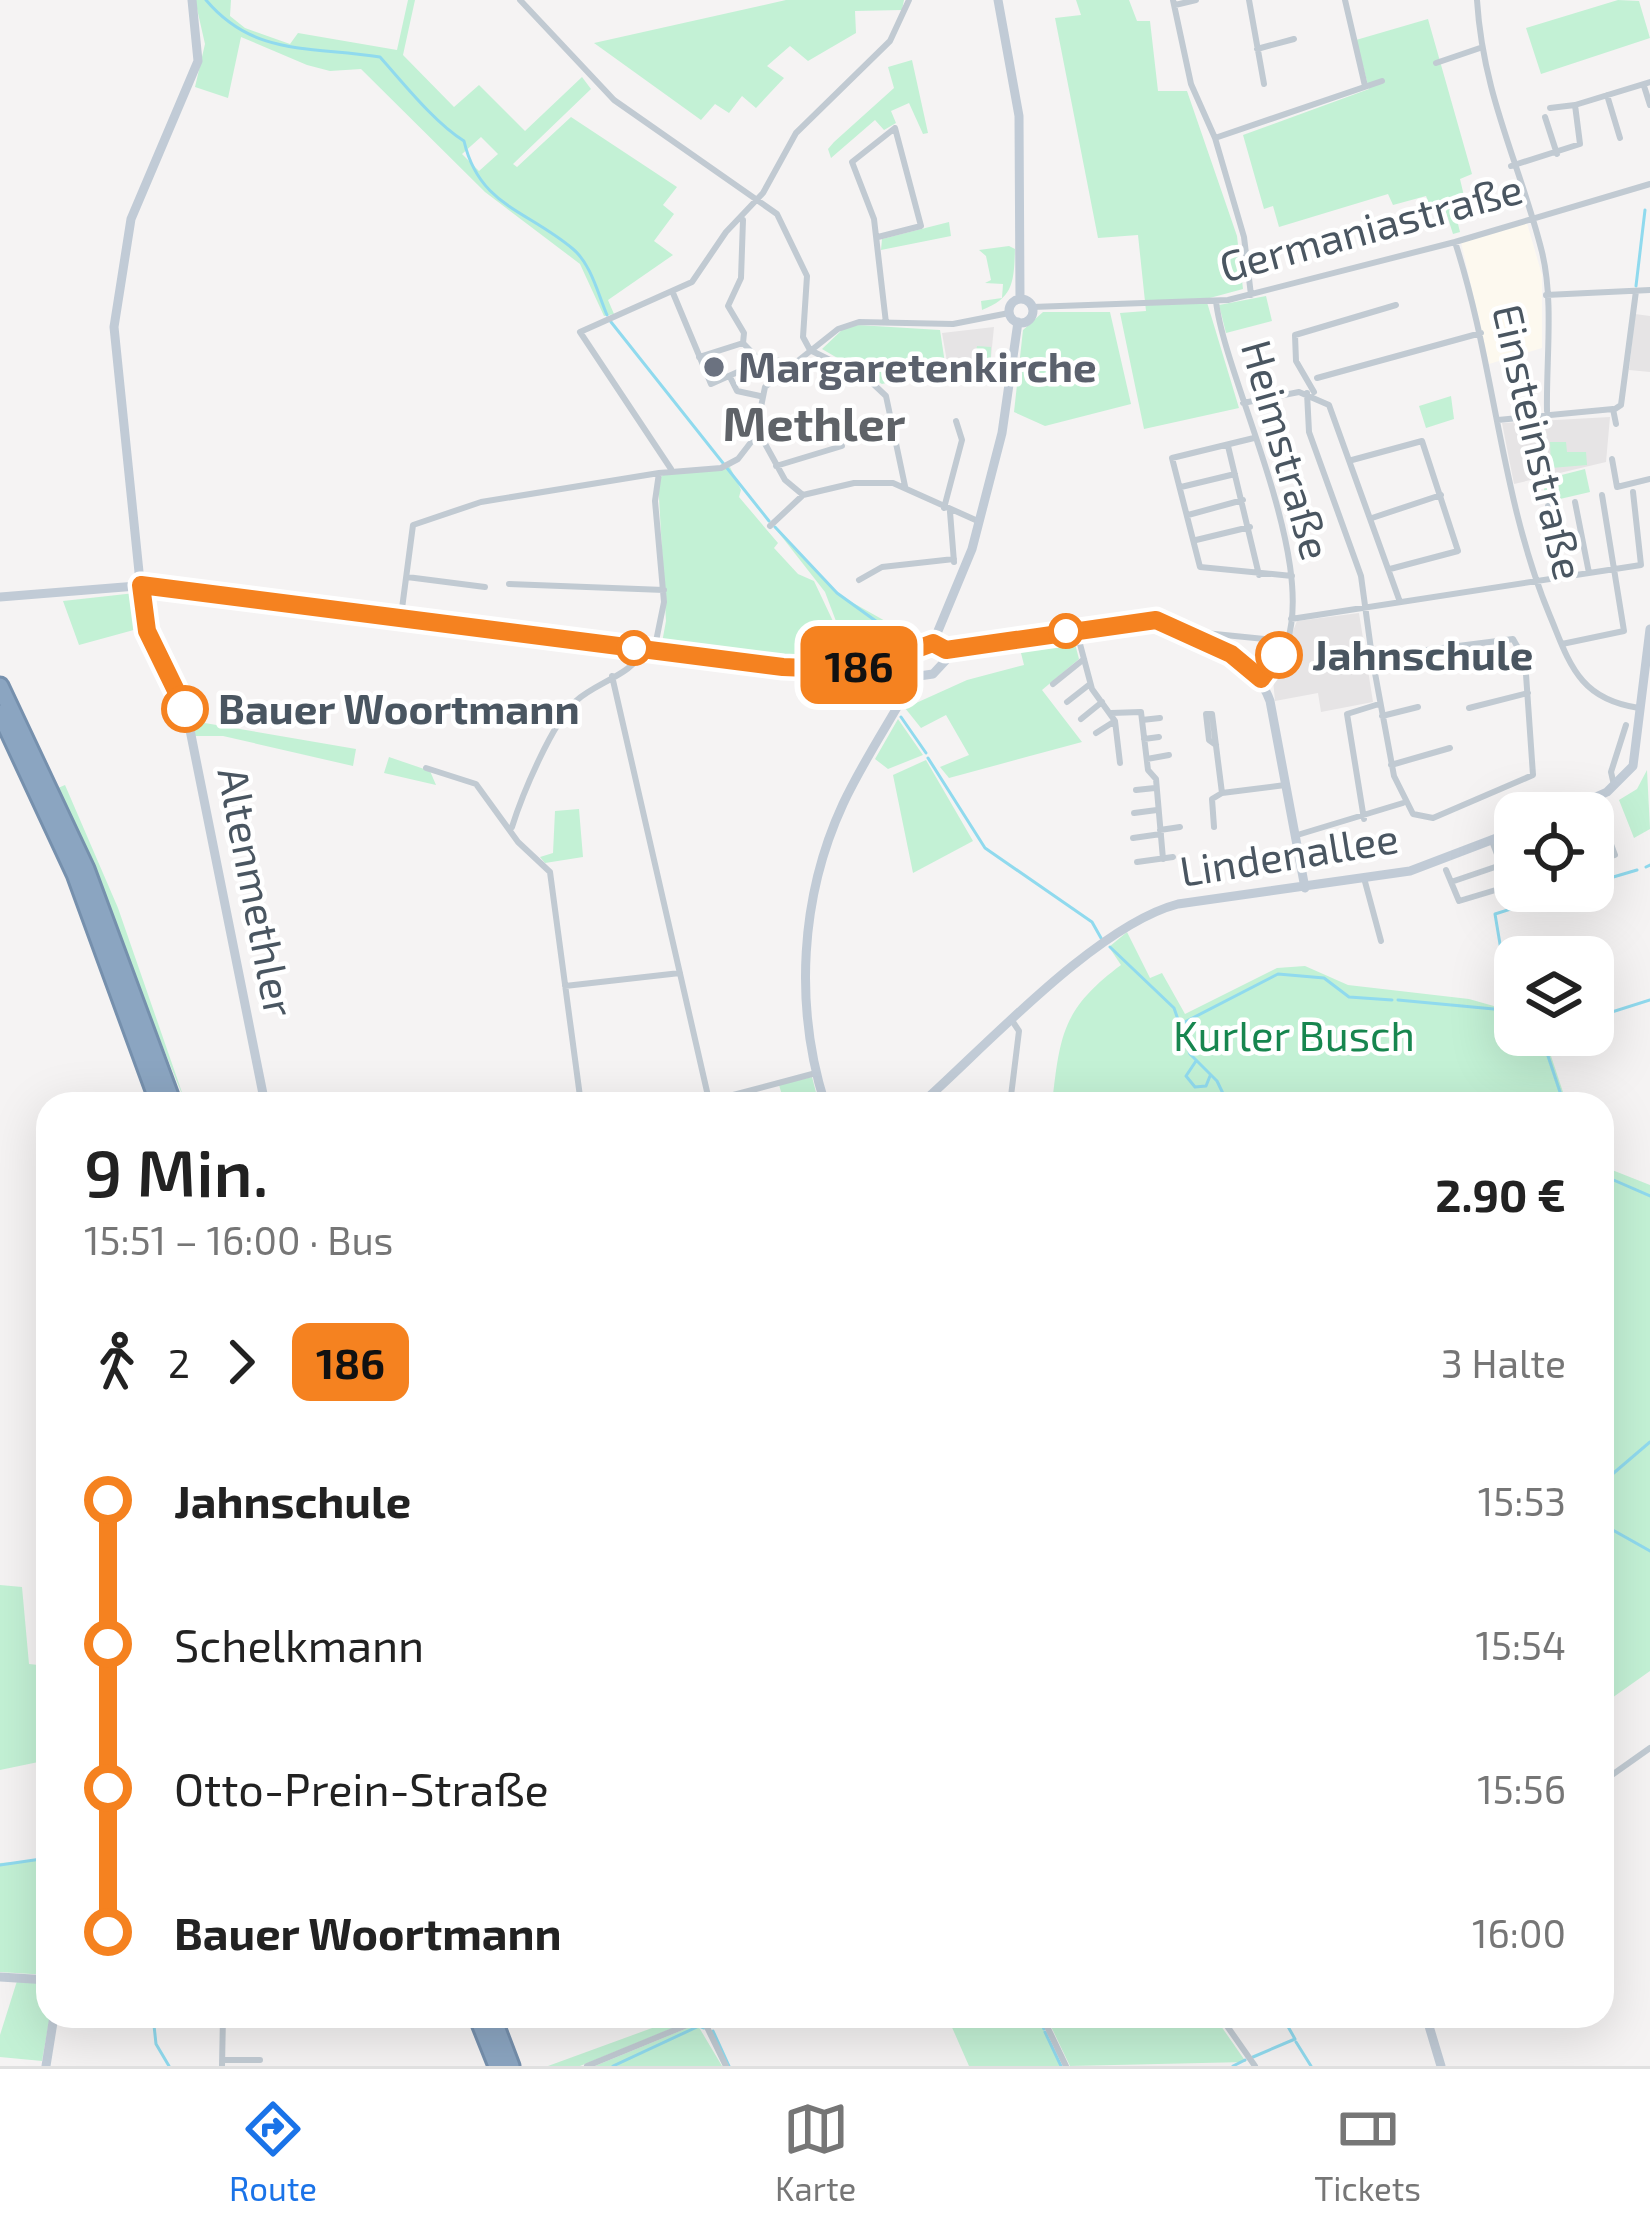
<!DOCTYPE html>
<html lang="de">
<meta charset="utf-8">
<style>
:root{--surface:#fff;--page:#f6f6f6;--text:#222;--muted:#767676;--line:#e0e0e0;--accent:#1a73e8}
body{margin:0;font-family:"Exo 2",sans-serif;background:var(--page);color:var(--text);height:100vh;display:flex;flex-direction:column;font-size:45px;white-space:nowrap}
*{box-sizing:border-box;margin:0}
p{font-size:39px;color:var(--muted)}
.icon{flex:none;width:66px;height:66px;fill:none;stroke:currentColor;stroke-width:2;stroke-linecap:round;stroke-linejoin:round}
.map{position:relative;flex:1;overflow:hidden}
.details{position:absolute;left:36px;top:1092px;width:1578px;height:936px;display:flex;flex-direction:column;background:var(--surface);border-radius:36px;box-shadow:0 12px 48px #0002}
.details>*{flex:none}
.badge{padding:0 24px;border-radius:18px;font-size:42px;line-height:78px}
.fabs{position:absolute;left:1494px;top:792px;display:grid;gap:24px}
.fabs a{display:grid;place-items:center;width:120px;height:120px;border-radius:24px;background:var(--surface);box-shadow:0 12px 48px #0002;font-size:60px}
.map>.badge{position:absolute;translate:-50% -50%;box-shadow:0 0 0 6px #fff}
.legs{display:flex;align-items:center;gap:18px;height:132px;padding:0 48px;font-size:39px}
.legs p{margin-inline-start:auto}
.head{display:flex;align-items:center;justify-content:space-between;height:204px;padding:0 48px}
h1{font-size:66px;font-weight:600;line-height:90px}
ul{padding:0 48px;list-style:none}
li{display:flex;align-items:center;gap:42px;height:144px;font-size:45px}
li i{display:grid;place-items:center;width:18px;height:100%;margin:0 15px;background:currentColor}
li i::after{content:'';width:30px;height:30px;margin:-15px;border:9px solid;border-radius:50%;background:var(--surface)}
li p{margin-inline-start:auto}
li:first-child i{background:linear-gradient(#0000 50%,currentColor 0)}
li:last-child i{background:linear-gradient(currentColor 50%,#0000 0)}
.menu{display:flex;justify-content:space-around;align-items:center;height:168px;border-top:3px solid var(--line);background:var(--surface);font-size:33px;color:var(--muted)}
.menu a{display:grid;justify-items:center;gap:6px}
.menu .current{color:var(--accent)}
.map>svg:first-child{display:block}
</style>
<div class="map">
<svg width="1650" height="2066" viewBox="0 0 1650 2066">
<rect width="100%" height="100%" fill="#f5f3f3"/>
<path fill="#fdf9ef" d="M1527,223l15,52v73l-53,16 -28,-122z"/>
<path fill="#e6e4e5" d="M1635,314l15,2v56l-21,-2z
M994,327l-5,50 -40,-4 -7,-40z
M1610,417l-4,45 -92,22 -12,-61z
M1359,613l14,89 -52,10 -3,-19 -43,8 -2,-21 24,-59z"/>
<path fill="#c3f1d5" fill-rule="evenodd" d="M195,0h36l-1,16 15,12 45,16 8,-11 99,17 11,-50h7l-12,55 51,52 25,-22 46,46 57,-54 9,12 -78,75 4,3 54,-50 106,70 -14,18 11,9 -20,27 19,14 -65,45 6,14 -10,2 -24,-52 -95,-72 -124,-123 -31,2 -23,-6 -66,-28 -13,61 -33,-11 10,-43zM481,137l17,17 -19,17 -17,-17z
M786,0h118l-2,10 -47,1 1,22 -48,28 -18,-15 -23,20 17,12 -28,30 -14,-12 -13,17 -14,-9 -14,16 -107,-77z
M1076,0h53l8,21h13l8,70h29l50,145 6,53 -37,10 33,109 -95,21 -24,-116 26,-2 -8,-76 -40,3 -43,-220 26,-3z
M1618,0l21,1 11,37 -109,36 -15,-46z
M1428,19l44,155 -12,5 4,17 -10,12 6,24 -7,2 -8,-25 -13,2 -6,-15 -33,9 -5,-11 -109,33 -6,-21 -9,3 -21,-74 126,-46 -13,-49z
M912,60l16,73 -5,1 -14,-31 -18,8 5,12 -12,7 -9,-10 -44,38 -3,-9 6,-7 60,-54 -6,-21z
M949,222l2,14 -70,14 1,-11z
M1009,246l6,3c-1,34 -2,49 -33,61l-1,-9 21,-3 1,-14 -18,-1 6,-3 -5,-24 -7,-6z
M1266,296l6,25 -46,12 -7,-28z
M1043,312h67l21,92 -86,22 -31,-14 9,-82z
M858,325l82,5 7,47 -25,-3 -40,10 -60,-35 21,-20z
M977,346l14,1 -1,33 -19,2 -3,-18 6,-1z
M1451,396l3,23 -28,9 -7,-22z
M1550,442h16l1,10h19l1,13 -36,3z
M730,467l11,23 -2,7 39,46 -4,5 24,26 16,7 34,72 -23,-61 -50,-64 64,67 48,27 2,29c-76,18 -148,8 -228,-3l5,-27 -8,-141 6,-6z
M1585,469l5,23 -43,10 -5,-22z
M135,593l6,35 -62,17 -16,-44z
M1064,634l9,2 6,23 -37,31 40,52 -133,36 -9,-11 29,-12 -23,-40 -25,13 -16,-20 62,-28 57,-15 -6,-24z
M901,664l6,11 -19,30 -6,-35z
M898,719l25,36 -35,14 -13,-10z
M193,721l163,28 -3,17 -130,-30h-28z
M389,757l41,14 6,14 -52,-12z
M926,760l47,81 -60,32 -20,-98z
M1647,770l3,59 -16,9 -15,-38 18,-11z
M65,785l53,123 68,196 -128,-316z
M579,809l4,48 -38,6 -5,-6 13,-4 2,-42z
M1127,932l23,46 12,-5 23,41 92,-46 28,-2 43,19 121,14 46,13v23h29l23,69h-515c8,-69 10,-95 69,-139l-12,-18z
M812,1077l7,27 -53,-1 16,-8 -3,-10z
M1602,1166l48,19v486l-48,34z
M0,1585l22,2 7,77 19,2v94l-48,10z
M48,1860v115l-48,-3v-109z
M17,1981l31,3 2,32 -8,45 -42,-4v-22z
M685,2016l10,3 -115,47h-32z
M947,2016h90l23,50h-91z
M1046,2016h168l32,46 -176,4z
M697,2024l25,42h-127z"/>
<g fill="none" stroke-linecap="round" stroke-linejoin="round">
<path stroke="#90daee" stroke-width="3" d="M206,0c48,57 105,46 174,57 24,27 55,66 84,84 15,65 63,69 109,108 18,15 25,45 34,66
M1636,286l9,-76
M611,322l158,199
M775,527l62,66 43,31 4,30
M885,665l7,35
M901,717l25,36
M928,758l57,90 107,74 9,16
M1646,867l4,-2
M1593,883l44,-13
M1110,947l64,61 16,46 27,27 11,23
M1398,1000l117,11
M1511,1010l-16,-96 73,-23
M1593,1018l57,-18
M1179,1025l99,-51 46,4 25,19 43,3
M1541,1035l23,69
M1196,1061l-10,15 9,11 11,-1 4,-10
M1602,1175l48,21
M1602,1483l48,-41
M1602,1524l48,27
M0,1865l48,-7
M153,2016l3,28 13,22
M1038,2016l6,13
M713,2031l16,35
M1045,2032l16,34
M1296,2042l15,24
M1253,2057l42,-18 -13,-23
M613,2066l86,-40 5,2
M1233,2066l12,-6"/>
<defs>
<path id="highway" d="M0,686l86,183 87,235
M0,713l75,161 84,230
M477,2016l20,50
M492,2016l19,50"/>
</defs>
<use href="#highway" stroke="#7690ad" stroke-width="21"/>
<path stroke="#c1cad2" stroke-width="6" d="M520,0l94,100 163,114 30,62 -4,61 7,13
M1173,0l18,84 24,54 29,99 7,58
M1249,0l15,84
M1345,0l20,86
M1477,0c6,96 43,164 65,252 12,49 4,109 5,159
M1175,5l21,-5
M1257,49l37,-10
M1436,63l44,-15
M1644,86l6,19
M1607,95l13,43
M1550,108l25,-3
M1545,117l12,37
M1215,138l167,-57
M1511,166l69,-22 -5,-39 75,-23
M878,237l43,-11 -26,-98 -43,34 22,57 12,104
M1455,242c40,123 45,254 95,374 9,21 17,47 33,65 14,16 36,24 56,27
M673,293l38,91 56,-25 25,4
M1546,295l104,-5
M1216,301c9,87 134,316 45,378
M1032,307l196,-7 227,-58 195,-58
M743,343l1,-10 -16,-27 13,-28 2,-58
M810,350l58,29 18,17 19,90
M699,357l44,-14 19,20
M1317,378l164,-45
M731,379l6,12 23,5
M1314,392l-18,-31 -1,-26 101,-30
M1307,393l2,39 52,144 11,81 141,-18 12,21 8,115 -100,43 -20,-4 -19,-38 -22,-119
M1243,403l56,-11 30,13 71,197
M1615,409l6,-4 15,-114
M1498,420l115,-11 3,15
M756,437l7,3 22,40 18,15 51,-12h39l87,39
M1254,438l-82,20 28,109 92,9
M1228,446l31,129
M1612,459l5,28 33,-8
M1352,460l70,-19 36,110 -68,18
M776,466l66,-20
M671,469l-91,-137 112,-50 34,-50 37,-39 33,-60 94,-92 19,-41
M1181,487l54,-13
M1575,502l14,71
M1548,506l15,71
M944,508l18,-68 -6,-19
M950,512l4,50
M1188,515l55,-15
M1372,518l69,-23
M770,526l32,-30
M1196,540l54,-13
M407,577l78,10
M859,580l23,-13 72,-8
M509,584l155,6
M401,616l12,-91 68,-23 178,-29
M1291,619l350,-54 -8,-73
M1076,629l16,60 23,32 5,42
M1205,633l80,8
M1562,644l62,-13 -22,-136
M654,651l10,-49 -9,-101 4,-28 62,-5 17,-9 17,-22 10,-50 73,-58 21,-7 94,2 56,-11
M612,676l96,420 10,3 98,-26
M1053,684l31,-25
M1067,702l23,-18
M1469,708l59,-15
M1111,713l30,-1 7,58 8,9 7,80
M1382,716l36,-9
M1081,719l21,-17
M1142,720l18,-2
M1096,733l19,-12
M1144,739l15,-2
M1216,745l-7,-5 -3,-26h6l10,79 63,-8
M1147,759l22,-4
M1391,765l59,-17
M426,768l50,16 42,58 32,30 31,232
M1614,785l-3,-13 15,-47
M1136,790l19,-2
M1134,813l23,-3
M1364,819l-17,-105 32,-10
M512,827c10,-32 40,-104 64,-126 19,-18 58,-27 67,-51
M1214,827l-2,-28 10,-6
M1160,830l20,-3
M1294,836l109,-33
M1133,838l28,-4
M1492,841l9,24
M1137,862l36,-5
M1593,862l22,-7 -18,-48
M1446,870l13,31 50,-15
M1364,878l17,63
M1451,882l50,-17 10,25 4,-1
M565,986l115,-13
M1010,1104l9,-73 -6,-9
M1602,1782l48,-34
M1042,2016l24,50
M1220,2016l35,50
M703,2019l23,47
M222,2060h38
M222,2066l1,-50
M587,2066l122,-50"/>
<path stroke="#c1cbd6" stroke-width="9" d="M192,0l6,61 -67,158 -17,108 30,294 34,65 10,34 77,384
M998,0l21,116 1,183
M1009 311a12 12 0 1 1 24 0a12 12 0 1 1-24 0Z
M0,597l149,-12 634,82h52l79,-11
M933,643l10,5 3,12 -13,14 -14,2 -6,-17 20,-16 39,-94 30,-116 16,-111
M946,650l202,-31c44,4 107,39 122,82l35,187
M1560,813l47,-21 26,-26 17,-137
M825,1104c-31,-98 -25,-207 18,-300 21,-45 50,-87 73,-130
M921,1104c65,-58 176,-179 257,-200l232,-33 105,-40
M0,1977l48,3
M1426,2016l15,50
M46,2066l8,-50"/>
<use href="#highway" stroke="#8ba5c1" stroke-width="15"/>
</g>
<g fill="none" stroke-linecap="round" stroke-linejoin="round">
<defs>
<path id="line-1" d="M185,709l-38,-78 -6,-46 642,82c58,3 100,-4 150,-24l13,7 210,-30 75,34 30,25 18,-24"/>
</defs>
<use href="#line-1" stroke="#fff" stroke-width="27"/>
<use href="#line-1" stroke="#f58220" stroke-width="18"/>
</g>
<circle fill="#6b7280" stroke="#fff" stroke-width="4.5" cx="714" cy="367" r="12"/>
<g fill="#fff" stroke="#f58220" stroke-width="6">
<circle cx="1066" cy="631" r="15"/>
<circle cx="634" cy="648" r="15"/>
<circle cx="1279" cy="655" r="21"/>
<circle cx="185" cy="709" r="21"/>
</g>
<g text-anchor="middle" stroke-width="9" stroke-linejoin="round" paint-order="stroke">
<g font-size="42" fill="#4a5661" stroke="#fff">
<text transform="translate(1371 228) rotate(-15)" y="15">Germaniastraße</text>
<text transform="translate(1538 442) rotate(77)" y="15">Einsteinstraße</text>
<text transform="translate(1286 450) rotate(74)" y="15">Heimstraße</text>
<text transform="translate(1289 855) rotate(-9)" y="15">Lindenallee</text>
<text transform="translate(256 892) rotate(79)" y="15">Altenmethler</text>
</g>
<g font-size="42" font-weight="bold" fill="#5b616d" stroke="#fff" text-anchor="start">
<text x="738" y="382">Margaretenkirche</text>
</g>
<g font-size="42" font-weight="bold" fill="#4a5661" stroke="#fff" text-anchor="start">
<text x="1312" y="670">Jahnschule</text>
<text x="218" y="724">Bauer Woortmann</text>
</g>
<g font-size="42" fill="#17864f" stroke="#fff">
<text x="1294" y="1051">Kurler Busch</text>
</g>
<g font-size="48" font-weight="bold" fill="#5f6368" stroke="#fff">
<text x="814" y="441">Methler</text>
</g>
</g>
</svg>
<div class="fabs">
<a><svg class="icon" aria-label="locate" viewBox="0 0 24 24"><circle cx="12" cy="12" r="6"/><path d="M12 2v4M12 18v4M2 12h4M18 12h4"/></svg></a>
<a><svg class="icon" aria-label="layers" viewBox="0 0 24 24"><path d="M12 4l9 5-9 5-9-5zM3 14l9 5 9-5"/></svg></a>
</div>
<b class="badge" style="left:859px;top:665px;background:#f58220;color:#111">186</b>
<section class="details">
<div class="head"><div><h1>9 Min.</h1><p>15:51 – 16:00 · Bus</p></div><b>2.90 €</b></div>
<div class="legs"><svg class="icon" aria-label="walk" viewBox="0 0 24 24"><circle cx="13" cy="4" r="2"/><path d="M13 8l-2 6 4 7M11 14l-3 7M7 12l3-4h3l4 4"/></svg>2<svg class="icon" aria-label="forward" viewBox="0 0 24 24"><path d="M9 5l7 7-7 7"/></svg><b class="badge" style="background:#f58220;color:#111">186</b><p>3 Halte</p></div>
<ul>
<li><i style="color:#f58220"></i><b>Jahnschule</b><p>15:53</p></li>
<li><i style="color:#f58220"></i><span>Schelkmann</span><p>15:54</p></li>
<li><i style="color:#f58220"></i><span>Otto-Prein-Straße</span><p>15:56</p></li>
<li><i style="color:#f58220"></i><b>Bauer Woortmann</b><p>16:00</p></li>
</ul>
</section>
</div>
<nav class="menu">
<a class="current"><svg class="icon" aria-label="directions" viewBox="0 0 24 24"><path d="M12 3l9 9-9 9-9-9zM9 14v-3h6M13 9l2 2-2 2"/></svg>Route</a>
<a><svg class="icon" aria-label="map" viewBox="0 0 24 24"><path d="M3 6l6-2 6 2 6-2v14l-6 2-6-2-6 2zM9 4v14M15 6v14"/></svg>Karte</a>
<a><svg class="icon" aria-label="tickets" viewBox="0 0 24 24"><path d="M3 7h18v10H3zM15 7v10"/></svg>Tickets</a>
</nav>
